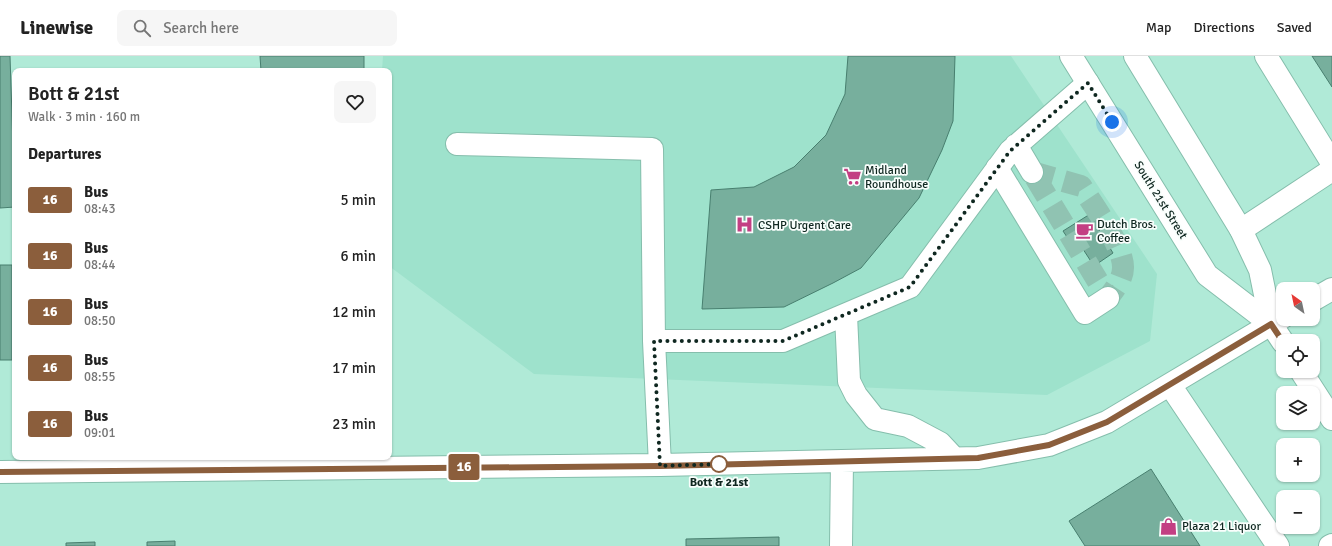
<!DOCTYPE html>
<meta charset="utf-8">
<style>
:root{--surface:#fff;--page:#f6f6f6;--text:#222;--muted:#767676;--line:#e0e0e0}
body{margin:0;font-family:Signika,sans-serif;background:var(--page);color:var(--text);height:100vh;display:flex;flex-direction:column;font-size:15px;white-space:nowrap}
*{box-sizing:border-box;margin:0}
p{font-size:13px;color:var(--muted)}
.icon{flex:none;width:22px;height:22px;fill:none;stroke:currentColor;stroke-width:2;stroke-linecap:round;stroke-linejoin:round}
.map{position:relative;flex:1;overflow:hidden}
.side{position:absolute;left:12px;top:12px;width:380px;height:392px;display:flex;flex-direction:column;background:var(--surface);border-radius:8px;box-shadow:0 1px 3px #0004}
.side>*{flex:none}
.badge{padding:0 8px;border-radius:3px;font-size:14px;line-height:26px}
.needle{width:26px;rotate:327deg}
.fabs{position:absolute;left:1276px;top:226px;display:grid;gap:8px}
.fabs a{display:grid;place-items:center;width:44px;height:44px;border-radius:8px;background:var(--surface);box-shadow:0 1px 3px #0004;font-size:20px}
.you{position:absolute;width:20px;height:20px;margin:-10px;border:3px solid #fff;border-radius:50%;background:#1a73e8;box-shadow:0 0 0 6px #1a73e833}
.map>.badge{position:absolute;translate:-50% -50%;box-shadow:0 0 0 2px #fff}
h2{padding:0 16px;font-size:15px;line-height:36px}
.round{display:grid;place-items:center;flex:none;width:42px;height:42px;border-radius:8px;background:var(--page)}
.headline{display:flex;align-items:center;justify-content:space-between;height:68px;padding:0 16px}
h1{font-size:19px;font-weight:600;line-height:30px}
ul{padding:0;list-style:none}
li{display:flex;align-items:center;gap:12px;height:56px;padding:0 16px}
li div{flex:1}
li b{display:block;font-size:15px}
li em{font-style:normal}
li .badge{min-width:44px;font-weight:700;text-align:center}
header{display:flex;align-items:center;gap:24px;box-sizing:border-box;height:56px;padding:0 20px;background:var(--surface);border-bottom:1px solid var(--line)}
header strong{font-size:19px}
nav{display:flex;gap:22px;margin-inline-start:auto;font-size:14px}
.search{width:280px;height:36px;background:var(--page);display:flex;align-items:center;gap:10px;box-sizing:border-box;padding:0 14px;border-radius:8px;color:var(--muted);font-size:15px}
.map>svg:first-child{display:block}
</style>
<header>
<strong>Linewise</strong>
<div class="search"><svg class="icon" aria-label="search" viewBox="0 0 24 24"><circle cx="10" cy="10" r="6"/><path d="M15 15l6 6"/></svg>Search here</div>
<nav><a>Map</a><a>Directions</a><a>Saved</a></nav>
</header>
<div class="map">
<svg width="1332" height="490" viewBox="0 0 1332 490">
<rect width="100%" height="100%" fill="#b0ead7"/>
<path fill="#9ee2cc" d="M383,0h628l146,218 -7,67 -103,54 -513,-21 -145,-108v-195h-7z"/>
<path fill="#77af9d" stroke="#487f6f" d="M0,0h10l5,151 -15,1z
M260,0h104v15h-103z
M848,0h107l-2,65 -11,29 -23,48 -58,70 -28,15 -49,24 -82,2 9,-119 43,-3 40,-20 32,-32 19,-41z
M1312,0h20v31z
M1095,155l9,15 -5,4 14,23 -19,13 -15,-23 -6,3 -10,-15z
M0,209h12v95h-12z
M1151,413l49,77h-115l-16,-25z
M779,481v9h-93v-7z
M175,485v5h-28v-4z
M95,486v4h-29v-3z"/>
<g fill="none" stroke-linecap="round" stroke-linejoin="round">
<path stroke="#90c3b2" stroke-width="22" stroke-dasharray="22 11" stroke-linecap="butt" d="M1032,116l49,14c12,19 43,61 42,82 0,11 -9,22 -15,30z"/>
<defs>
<path id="minor" d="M1266,0l66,107
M457,88l195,5 2,192 6,124
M1016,89l16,27
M997,112l88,145 23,-15
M1241,174l91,-60
M1313,244l19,-11
M846,259l3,66 7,14 19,24 33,7 32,17 14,15
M654,285h129l127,-54 100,-136 78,-68
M1170,329l108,161
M0,416l660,-7 318,-7 71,-13 58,-23 176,-105
M841,490l1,-85
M1330,490l2,-1"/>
<path id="major" d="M1071,0l136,219 64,49 12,18
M1135,0l106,174 19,40 11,54
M1301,315l31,48"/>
</defs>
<use href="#minor" stroke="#85beac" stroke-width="24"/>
<use href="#major" stroke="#85beac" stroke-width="24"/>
<use href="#minor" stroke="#fff" stroke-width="22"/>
<use href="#major" stroke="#fff" stroke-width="22"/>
</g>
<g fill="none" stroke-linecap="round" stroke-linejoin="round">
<defs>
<path id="line" d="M0,416l660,-6 318,-8 71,-13 58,-23 164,-98 12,18"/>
</defs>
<use href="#line" stroke="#fff" stroke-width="9"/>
<use href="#line" stroke="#8b5e3c" stroke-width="6"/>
<path stroke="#0f2720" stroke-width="4" stroke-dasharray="0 7.2" d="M719,408h2l-61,2 -6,-125h129l127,-54 100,-136 78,-68 24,39"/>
</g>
<defs>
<symbol id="supermarket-bare" viewBox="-9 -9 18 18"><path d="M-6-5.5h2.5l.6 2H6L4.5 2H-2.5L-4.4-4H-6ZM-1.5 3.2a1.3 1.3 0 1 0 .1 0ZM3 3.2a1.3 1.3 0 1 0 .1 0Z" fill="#c33f83" stroke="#f9fefc" stroke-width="2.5" paint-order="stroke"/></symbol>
<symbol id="hospital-bare" viewBox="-9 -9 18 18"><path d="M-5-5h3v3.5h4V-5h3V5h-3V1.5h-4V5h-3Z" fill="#c33f83" stroke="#f9fefc" stroke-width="2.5" paint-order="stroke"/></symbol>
<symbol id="cafe-bare" viewBox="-9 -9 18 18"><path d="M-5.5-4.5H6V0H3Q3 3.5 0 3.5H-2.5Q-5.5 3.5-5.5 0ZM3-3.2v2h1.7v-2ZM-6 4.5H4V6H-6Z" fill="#c33f83" stroke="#f9fefc" stroke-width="2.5" paint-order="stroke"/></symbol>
<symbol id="shop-bare" viewBox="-9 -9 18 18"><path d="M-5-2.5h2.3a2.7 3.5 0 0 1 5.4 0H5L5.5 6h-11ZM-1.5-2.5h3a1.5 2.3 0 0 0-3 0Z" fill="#c33f83" stroke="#f9fefc" stroke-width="2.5" paint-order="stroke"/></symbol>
</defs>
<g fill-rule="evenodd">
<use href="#supermarket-bare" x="840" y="108" width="25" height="25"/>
<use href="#hospital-bare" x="732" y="156" width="25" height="25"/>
<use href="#cafe-bare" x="1072" y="162" width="25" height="25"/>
<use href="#shop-bare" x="1156" y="458" width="25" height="25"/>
</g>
<circle fill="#fff" stroke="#8b5e3c" stroke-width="2" cx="719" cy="408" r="8"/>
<g text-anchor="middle" stroke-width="3.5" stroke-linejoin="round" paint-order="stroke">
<g font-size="12" fill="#0f2720" stroke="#f9fefc" text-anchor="start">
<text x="865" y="118">Midland<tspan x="865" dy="14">Roundhouse</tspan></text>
<text x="1097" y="172">Dutch Bros.<tspan x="1097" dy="14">Coffee</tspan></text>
<text x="758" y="173">CSHP Urgent Care</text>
<text x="1182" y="474">Plaza 21 Liquor</text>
</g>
<g font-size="12" fill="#0f2720" stroke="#f9fefc">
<text transform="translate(1161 144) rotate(58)" y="4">South 21st Street</text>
</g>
<g font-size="12" font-weight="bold" fill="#0f2720" stroke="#f9fefc">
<text x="719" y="430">Bott &amp; 21st</text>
</g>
</g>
</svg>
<div class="fabs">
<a><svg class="needle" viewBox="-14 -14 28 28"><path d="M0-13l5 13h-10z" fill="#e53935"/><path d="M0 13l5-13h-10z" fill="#767676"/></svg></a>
<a><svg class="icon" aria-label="locate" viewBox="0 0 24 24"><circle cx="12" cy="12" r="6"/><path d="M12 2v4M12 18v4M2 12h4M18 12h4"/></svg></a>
<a><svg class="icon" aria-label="layers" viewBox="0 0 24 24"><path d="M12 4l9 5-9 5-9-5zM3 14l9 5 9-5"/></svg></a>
<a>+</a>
<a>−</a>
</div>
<div class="you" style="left:1112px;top:66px"></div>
<b class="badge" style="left:464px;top:411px;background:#8b5e3c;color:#fff">16</b>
<section class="side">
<div class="headline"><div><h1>Bott &amp; 21st</h1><p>Walk · 3 min · 160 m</p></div><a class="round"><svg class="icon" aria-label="heart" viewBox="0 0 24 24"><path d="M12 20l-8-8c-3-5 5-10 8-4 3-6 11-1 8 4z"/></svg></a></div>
<h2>Departures</h2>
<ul>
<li><span class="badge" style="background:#8b5e3c;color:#fff">16</span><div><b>Bus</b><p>08:43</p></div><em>5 min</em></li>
<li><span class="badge" style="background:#8b5e3c;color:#fff">16</span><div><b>Bus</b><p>08:44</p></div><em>6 min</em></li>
<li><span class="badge" style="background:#8b5e3c;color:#fff">16</span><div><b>Bus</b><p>08:50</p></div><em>12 min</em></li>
<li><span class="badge" style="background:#8b5e3c;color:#fff">16</span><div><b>Bus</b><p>08:55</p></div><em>17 min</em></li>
<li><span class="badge" style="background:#8b5e3c;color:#fff">16</span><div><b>Bus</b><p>09:01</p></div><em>23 min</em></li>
</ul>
</section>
</div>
